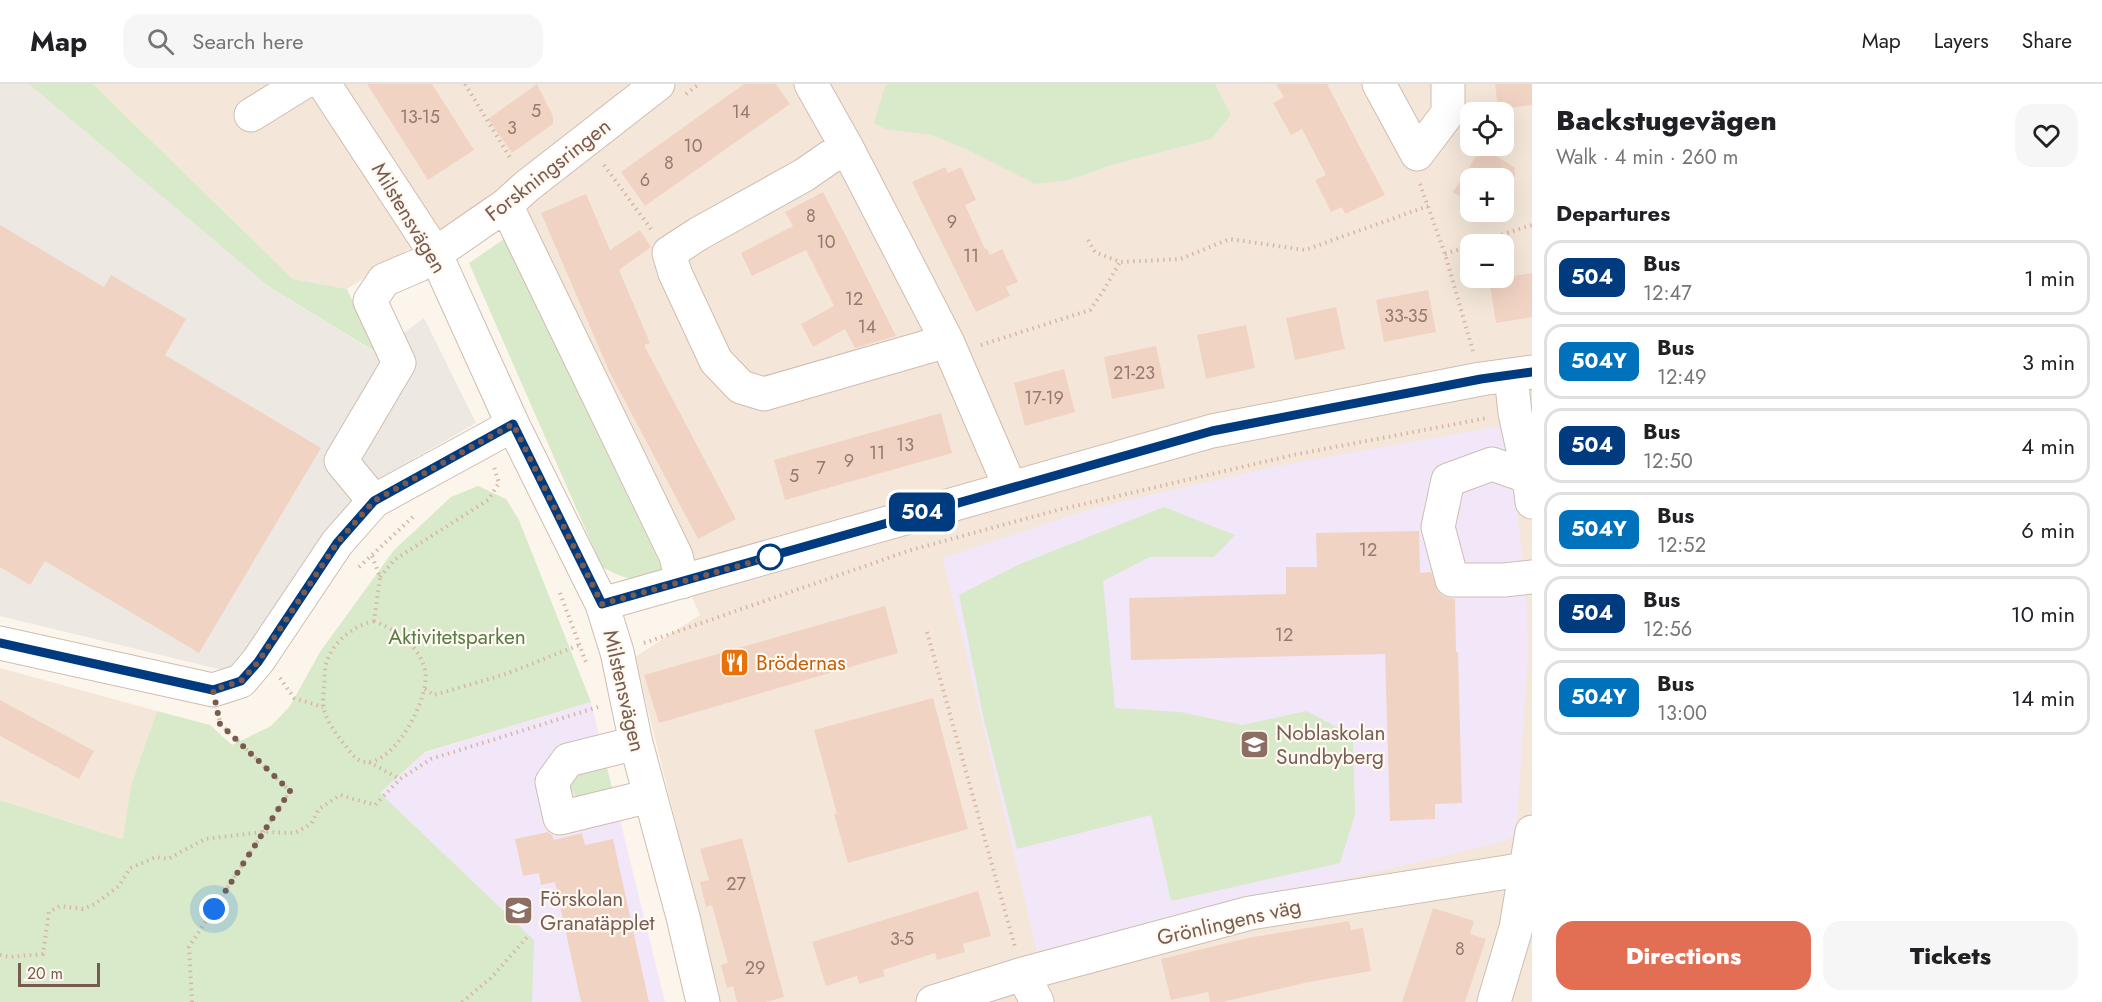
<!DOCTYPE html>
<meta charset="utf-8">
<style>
:root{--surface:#fff;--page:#f6f6f6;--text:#202124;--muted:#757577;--line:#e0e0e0;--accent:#e26e54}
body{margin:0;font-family:Jost,sans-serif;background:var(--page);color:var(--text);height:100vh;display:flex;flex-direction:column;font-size:22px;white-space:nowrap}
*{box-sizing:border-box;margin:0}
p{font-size:20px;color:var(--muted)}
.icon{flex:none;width:33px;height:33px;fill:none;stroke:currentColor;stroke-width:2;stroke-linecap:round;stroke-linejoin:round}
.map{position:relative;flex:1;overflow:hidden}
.panel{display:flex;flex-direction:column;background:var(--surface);width:570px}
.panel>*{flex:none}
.badge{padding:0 12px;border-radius:9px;font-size:21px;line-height:39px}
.controls{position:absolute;left:1460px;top:18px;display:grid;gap:12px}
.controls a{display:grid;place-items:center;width:54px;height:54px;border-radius:12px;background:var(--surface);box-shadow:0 6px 24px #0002;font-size:30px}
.scale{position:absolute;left:18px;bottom:15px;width:82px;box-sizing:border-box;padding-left:6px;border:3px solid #785b4e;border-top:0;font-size:16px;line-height:21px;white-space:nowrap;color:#785b4e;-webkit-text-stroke:4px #fff9f2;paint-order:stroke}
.you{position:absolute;width:30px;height:30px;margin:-15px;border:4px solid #fff;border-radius:50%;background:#1a73e8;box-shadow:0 0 0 9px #1a73e833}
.map>.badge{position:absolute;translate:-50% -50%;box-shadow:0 0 0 3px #fff}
h2{padding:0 24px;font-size:22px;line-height:54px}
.round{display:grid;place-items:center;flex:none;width:63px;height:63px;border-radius:18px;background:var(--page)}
.summary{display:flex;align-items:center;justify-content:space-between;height:102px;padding:0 24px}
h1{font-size:28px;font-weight:800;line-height:45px}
.cta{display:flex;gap:12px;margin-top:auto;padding:12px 24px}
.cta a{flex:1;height:69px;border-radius:18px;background:var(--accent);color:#fff;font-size:24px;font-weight:800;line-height:69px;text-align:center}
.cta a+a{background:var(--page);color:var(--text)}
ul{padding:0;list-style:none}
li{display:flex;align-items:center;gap:18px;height:75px;margin:0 12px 9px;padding:0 12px;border:3px solid var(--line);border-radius:18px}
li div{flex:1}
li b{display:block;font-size:22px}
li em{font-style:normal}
li .badge{min-width:66px;font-weight:700;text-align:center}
header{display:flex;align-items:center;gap:36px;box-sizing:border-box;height:84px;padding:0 30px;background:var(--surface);border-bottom:2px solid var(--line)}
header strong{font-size:28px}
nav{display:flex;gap:33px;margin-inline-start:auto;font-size:21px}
.search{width:420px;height:54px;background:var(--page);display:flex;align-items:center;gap:15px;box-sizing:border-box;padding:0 21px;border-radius:18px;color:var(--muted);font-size:22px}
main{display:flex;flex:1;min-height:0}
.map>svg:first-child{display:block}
</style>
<header>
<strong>Map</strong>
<div class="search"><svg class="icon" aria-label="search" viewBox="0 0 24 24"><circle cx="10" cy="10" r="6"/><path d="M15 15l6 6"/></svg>Search here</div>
<nav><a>Map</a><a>Layers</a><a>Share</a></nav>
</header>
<main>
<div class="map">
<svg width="1532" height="918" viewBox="0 0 1532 918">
<rect width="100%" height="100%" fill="#fcf5eb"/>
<path fill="#f4e7d9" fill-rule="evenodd" d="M93,0h1439v918h-812l-85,-345 65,-42 -197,-427 -156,101 -54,-10zM1470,28h33v34h-33zM1470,94h33v34h-33zM1470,160h33v34h-33z
M0,584l157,43 -26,74 -7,54 -124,-39z"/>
<path fill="#eee8e3" d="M0,0h29l239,202 108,67 48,-35 52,105 -106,61 -135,189 -235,-57z"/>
<path fill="#f2e7f9" d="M1506,341l20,161 2,69 -12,180 -17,8 -462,108 -94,-393 147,-49 183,-42z
M591,618l74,300h-263l-22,-209 44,-40z"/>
<path fill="#d8eac9" d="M29,0h64l200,195 54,10 30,64 -109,-67z
M888,0h327l16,31 -20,24 -100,26 -42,15 -34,4 -69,-35 -34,-14 -46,-6 -12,-6 11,-37z
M504,155l160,333c-29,11 -35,9 -62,-5l-133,-304z
M478,402l28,13 13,21 72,182 -166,50 -45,41 154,147 -2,62h-532v-202l123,39 8,-54 26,-74 53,14 22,20 39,-19 19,-20 30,-54 74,-102 57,-53z
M1164,423l71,28 -21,22h-64l-47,24 12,127 65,4 62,13 65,-14 46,25 2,79 -15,48 -169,38 -20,-86 -134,34 -33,-129 -25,-125 61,-31z
M605,677l8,31 -34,8 -10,-13 2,-13z"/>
<path fill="#f1d3c3" d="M367,0h65l42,66 -46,30z
M537,0l16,32v8l-41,29 -24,-34z
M744,0h32l14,20 -145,102 -24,-34z
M1276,0h51l58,111 -40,19 -3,-7 -11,5 -16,-32 11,-5 -24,-46 -11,6 -18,-32 11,-6z
M1495,0h37v21l-34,4z
M1482,63l33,21v8l-12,18v-16h-33v25l-17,-11z
M945,83l3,6 13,-6 15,33 -11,5 20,44h2l3,6 12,-6 16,33 -12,5 4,9 -34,16 -64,-130z
M823,108l24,46 49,98 -41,12 -10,-19 -32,18 -12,-23 33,-18 -28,-56 -54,26 -11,-23 52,-27 -8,-14z
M586,110l24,56 30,-20 11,17 -32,23 31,73 -6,2 92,174 -38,20 -88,-166 -69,-160z
M0,141l104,62 7,-12 75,44 -21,36 156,93 -122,205 -154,-92 -15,24 -30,-18z
M1532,189v44l-36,6 -7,-43z
M1428,206l8,42 -52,10 -8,-42z
M1336,223l9,42 -50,11 -9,-42z
M1246,241l9,43 -49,11 -9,-44z
M1156,262l9,42 -53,11 -8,-42z
M1064,285l11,43 -50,14 -11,-43z
M941,329l11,40 -167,47 -11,-40z
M1419,447l1,42 11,-1 7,20 7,5 10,2 1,53h2l4,151 -27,1v15l-45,2 -5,-167 -254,6 -2,-62 157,-4v-27h31l-1,-34z
M885,522l13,47 -239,70 -15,-48z
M933,614l35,131 -120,34 -14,-49h3l-23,-84z
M0,616l94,51 -15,28 -79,-43z
M548,748l4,3 2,5 28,-7 3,12 28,-6 36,163h-68l-26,-120 -14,3 -2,-12 -16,3 -8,-37z
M742,754l42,159 -18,5h-29l-4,-16 -6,2 -6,-23 7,-2 -16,-58 -6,2 -6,-25 9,-2 -9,-31z
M978,807l13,45 -28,8 2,8 -28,8 -2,-7 -52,17 2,6 -26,8 -2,-8 -31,10 -14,-44z
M1433,824l41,13 -4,13 16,5 -21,63h-63z
M1349,837l2,9 12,-2 8,43 -62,11 -87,20h-12l-2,-10 -37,8 -10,-41 87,-21z"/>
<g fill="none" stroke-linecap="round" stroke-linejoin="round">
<defs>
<path id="minor" d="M324,0l111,169 78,172 89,179 15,48 19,91 47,174 20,85
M811,0l35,62 101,195 63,146
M1379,0l38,70 31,-41v-29
M251,31l50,-31
M846,62l-42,29 -106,59 -29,19 6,20 41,88 25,26 23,7 183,-53
M506,121l170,351 6,26
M1511,292l4,37 14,64 3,25
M1529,393l-37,-13 -44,16 -10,47 14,53h52l28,-3
M374,417l-33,-40 58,-98 -29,-62 14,-21 35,-15 87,-60 21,-19 131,-102
M602,520l610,-173 269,-52 51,-7
M0,559l213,47 28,-9 17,-20 79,-118 37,-42 139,-76
M636,659l-68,17 -16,22 8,36 90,-22
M1023,890l14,28
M933,918l90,-28 227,-61 282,-45
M1494,918l22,-74 16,-96"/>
</defs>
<use href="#minor" stroke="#cfbdb0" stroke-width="35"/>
<path stroke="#d7b6a5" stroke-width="4" stroke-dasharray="1.5 4.5" stroke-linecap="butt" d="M465,0l46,75
M686,10l13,-10
M604,81l47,64
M1420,100l25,70 28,97
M1088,156l7,12 25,10 60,-3 50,-20 75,11 123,-44
M1473,160l59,-19
M1445,170l25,-8
M981,261l109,-35 12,-17 18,-31
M372,472l8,21 -6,44
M359,483l56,-52
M380,493l14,-17 94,-60 11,-17 -5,-16
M560,509l27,72
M374,537c22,9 45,24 51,49 6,26 -30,95 -60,92 -9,-1 -15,-10 -20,-17 -9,-11 -17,-22 -21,-35 -2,-7 0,-16 0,-23 1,-7 0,-16 2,-23 6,-22 27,-38 48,-43z
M927,548l88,315
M644,559l267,-93 143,-39 239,-56 194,-37
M280,594l14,20 29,9
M425,605l9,6 72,-21 73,-29
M369,678l31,17
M0,871l10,2 33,-3 6,-42 11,-6 23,3 12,-5 24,-18 11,-18 26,-11 12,2 37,-20 58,-7 32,1 16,-9 8,-15 21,-14 35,10 25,-26 31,-20 167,-52
M192,918l-3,-55 101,-156 -70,-67 -1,-7
M462,918l30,-25 37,-42"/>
<use href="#minor" stroke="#fff" stroke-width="33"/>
</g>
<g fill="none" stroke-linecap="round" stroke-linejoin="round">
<defs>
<path id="line" d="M0,559l213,47 28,-9 17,-19 79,-119 37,-42 139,-77 89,180 610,-173 269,-52 51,-7"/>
</defs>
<use href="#line" stroke="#fff" stroke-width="14"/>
<use href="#line" stroke="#003b80" stroke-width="9"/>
<path stroke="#785b4e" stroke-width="6" stroke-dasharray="0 10.8" d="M214,825l76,-118 -70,-67 -7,-34 28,-9 17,-19 79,-119 37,-42 139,-77 89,180 172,-48 -4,1"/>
</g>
<defs>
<symbol id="restaurant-square" viewBox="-11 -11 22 22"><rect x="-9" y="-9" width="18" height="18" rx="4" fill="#e8710a" stroke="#fff9f2"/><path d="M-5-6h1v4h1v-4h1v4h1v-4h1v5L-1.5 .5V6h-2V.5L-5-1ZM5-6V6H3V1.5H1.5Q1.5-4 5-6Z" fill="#fff"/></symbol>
<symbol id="school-square" viewBox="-11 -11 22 22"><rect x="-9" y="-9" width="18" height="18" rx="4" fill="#8d6e63" stroke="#fff9f2"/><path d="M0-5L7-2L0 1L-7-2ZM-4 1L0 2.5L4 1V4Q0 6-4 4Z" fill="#fff"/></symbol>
</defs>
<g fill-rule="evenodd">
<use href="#restaurant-square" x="718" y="562" width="33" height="33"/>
<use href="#school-square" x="1238" y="644" width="33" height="33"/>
<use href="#school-square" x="502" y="810" width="33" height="33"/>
</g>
<circle fill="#fff" stroke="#003b80" stroke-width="3" cx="770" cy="473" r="12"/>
<g text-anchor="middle" stroke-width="4.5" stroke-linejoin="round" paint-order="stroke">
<g font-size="18" fill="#96796b">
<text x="536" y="33">5</text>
<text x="741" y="34">14</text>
<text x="420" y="39">13-15</text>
<text x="512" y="50">3</text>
<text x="693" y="68">10</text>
<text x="669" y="85">8</text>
<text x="645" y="102">6</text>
<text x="811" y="138">8</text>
<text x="952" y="144">9</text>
<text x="826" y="164">10</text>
<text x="971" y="178">11</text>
<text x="854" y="221">12</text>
<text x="1406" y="238">33-35</text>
<text x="867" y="249">14</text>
<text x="1134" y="295">21-23</text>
<text x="1044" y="320">17-19</text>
<text x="905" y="367">13</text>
<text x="877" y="375">11</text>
<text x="849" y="383">9</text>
<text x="821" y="390">7</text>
<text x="794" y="398">5</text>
<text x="1368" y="472">12</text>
<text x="1284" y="557">12</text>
<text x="736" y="806">27</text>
<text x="902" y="861">3-5</text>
<text x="1460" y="871">8</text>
<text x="755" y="890">29</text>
</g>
<g font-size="21" fill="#785b4e" stroke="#fff9f2">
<text transform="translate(548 86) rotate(-38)" y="7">Forskningsringen</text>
<text transform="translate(409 134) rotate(59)" y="7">Milstensvägen</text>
<text transform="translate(624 607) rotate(77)" y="7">Milstensvägen</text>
<text transform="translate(1229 838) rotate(-13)" y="7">Grönlingens väg</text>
</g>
<g font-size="21" fill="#587d45" stroke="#fff9f2">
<text x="457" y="560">Aktivitetsparken</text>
</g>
<g font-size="21" fill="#c56008" stroke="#fff9f2" text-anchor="start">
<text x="756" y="586">Brödernas</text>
</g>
<g font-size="21" fill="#785e54" stroke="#fff9f2" text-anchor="start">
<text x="1276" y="656">Noblaskolan<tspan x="1276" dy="24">Sundbyberg</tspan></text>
<text x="540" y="822">Förskolan<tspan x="540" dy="24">Granatäpplet</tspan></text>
</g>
</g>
</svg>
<div class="controls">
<a><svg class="icon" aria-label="locate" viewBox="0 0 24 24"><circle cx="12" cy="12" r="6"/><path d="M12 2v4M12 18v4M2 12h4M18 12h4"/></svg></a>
<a>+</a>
<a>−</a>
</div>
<div class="scale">20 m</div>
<div class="you" style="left:214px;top:825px"></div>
<b class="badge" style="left:922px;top:428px;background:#003b80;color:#fff">504</b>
</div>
<section class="panel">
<div class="summary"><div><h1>Backstugevägen</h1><p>Walk · 4 min · 260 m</p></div><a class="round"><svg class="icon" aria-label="heart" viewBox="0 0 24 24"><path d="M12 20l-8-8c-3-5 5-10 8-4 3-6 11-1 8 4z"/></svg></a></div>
<h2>Departures</h2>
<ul>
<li><span class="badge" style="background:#003b80;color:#fff">504</span><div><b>Bus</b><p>12:47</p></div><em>1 min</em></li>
<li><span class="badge" style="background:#0072bc;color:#fff">504Y</span><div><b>Bus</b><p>12:49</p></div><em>3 min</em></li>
<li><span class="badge" style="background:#003b80;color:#fff">504</span><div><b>Bus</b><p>12:50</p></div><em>4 min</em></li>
<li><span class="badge" style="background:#0072bc;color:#fff">504Y</span><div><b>Bus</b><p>12:52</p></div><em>6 min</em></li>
<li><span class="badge" style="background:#003b80;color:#fff">504</span><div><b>Bus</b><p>12:56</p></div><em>10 min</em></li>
<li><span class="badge" style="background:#0072bc;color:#fff">504Y</span><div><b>Bus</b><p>13:00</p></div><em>14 min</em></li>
</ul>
<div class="cta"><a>Directions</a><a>Tickets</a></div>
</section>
</main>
